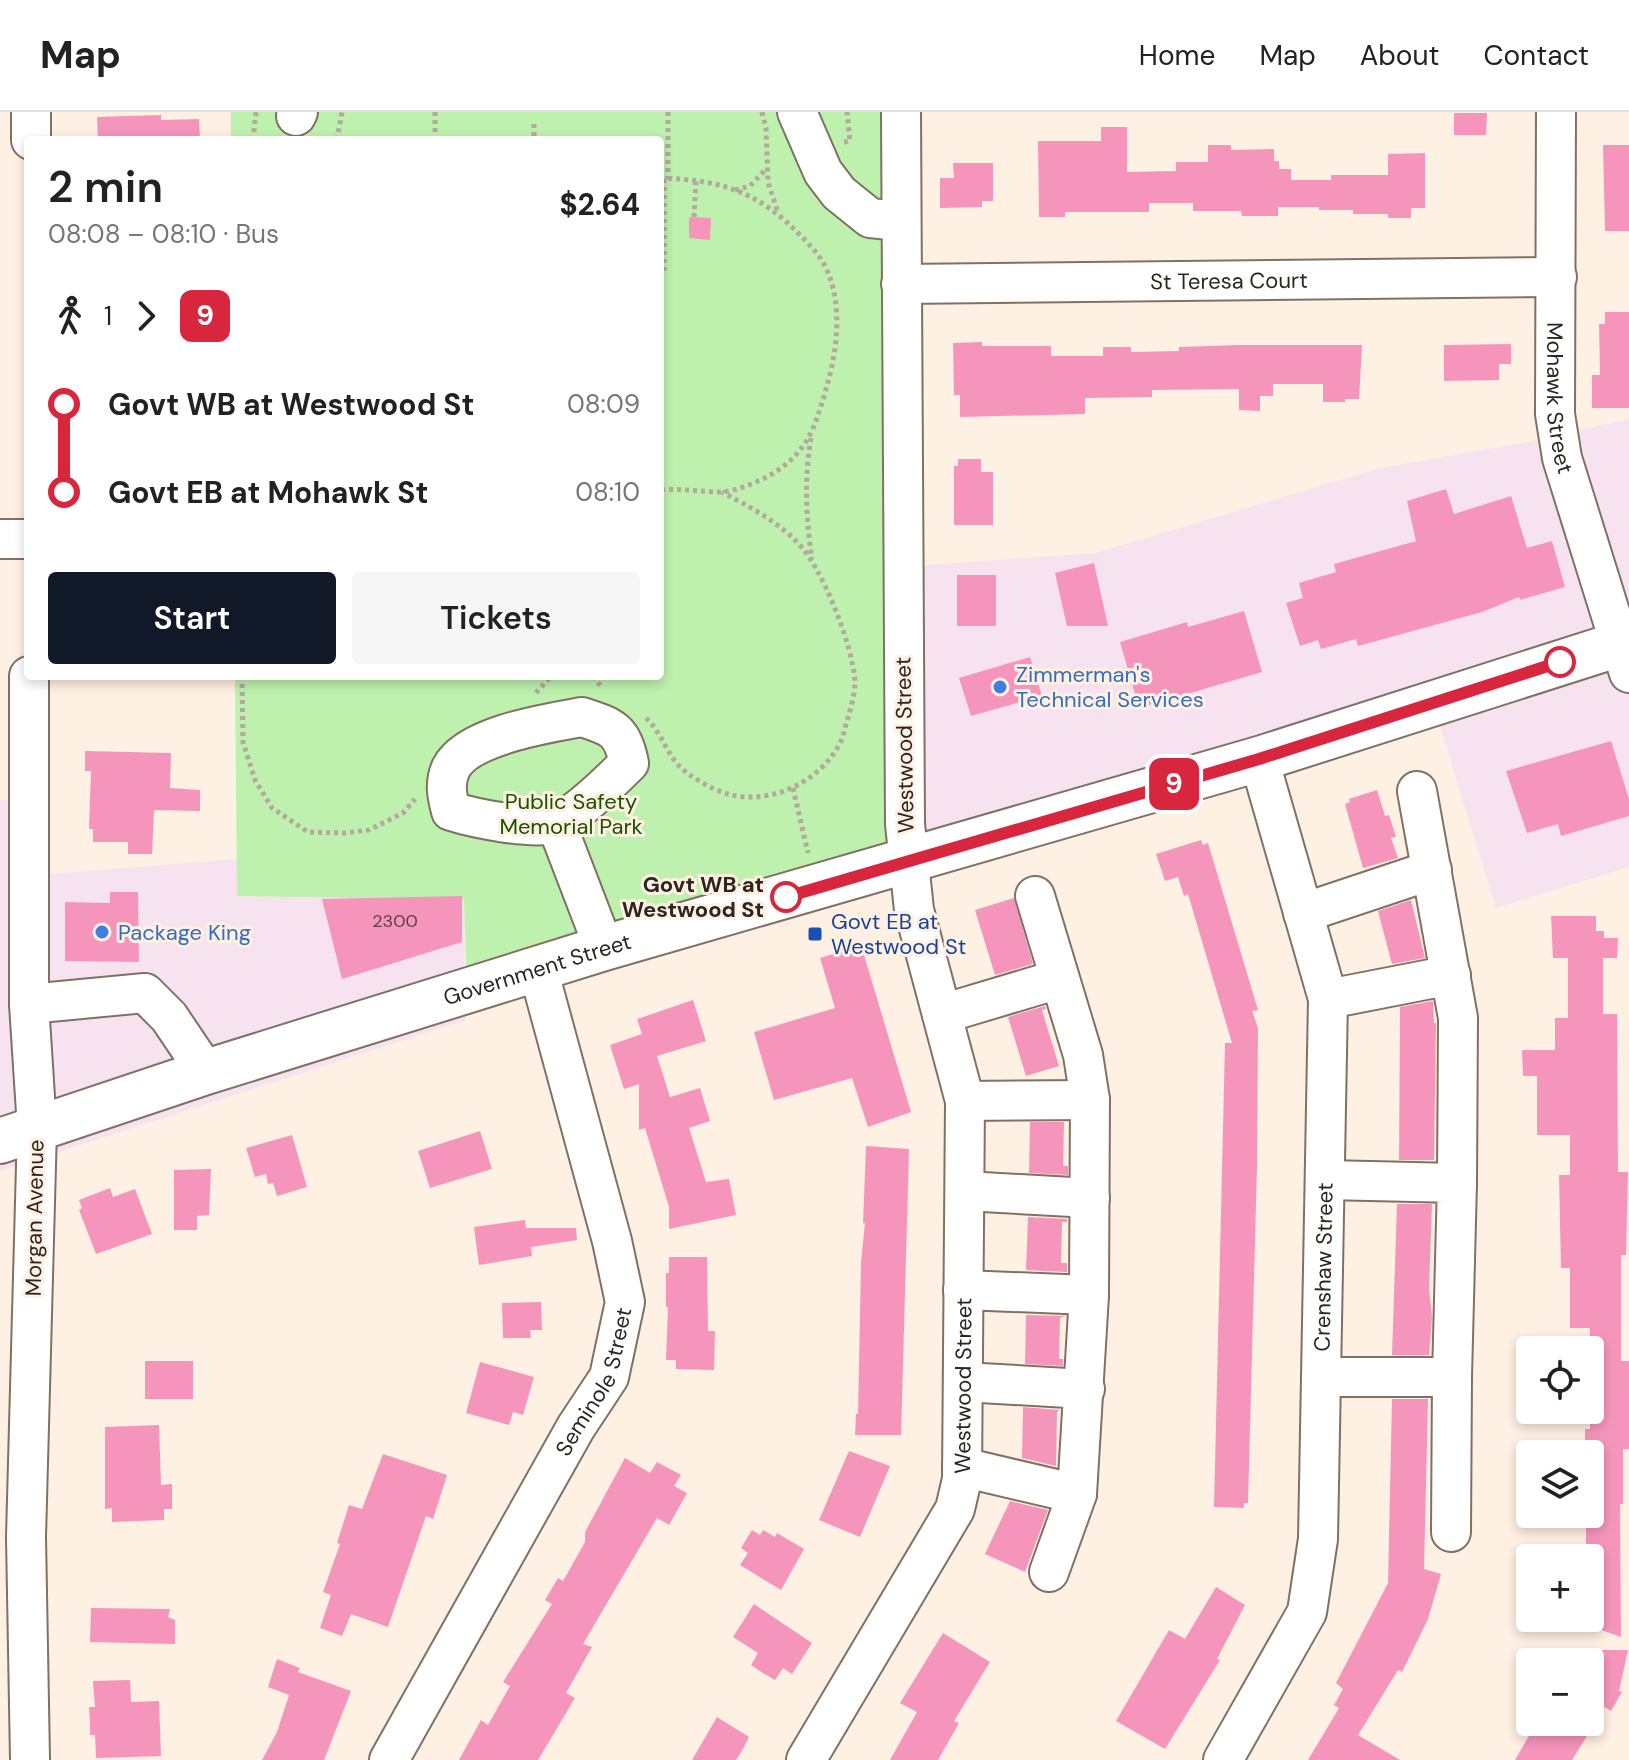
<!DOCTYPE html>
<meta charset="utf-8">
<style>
:root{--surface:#fff;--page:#f6f6f6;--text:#222;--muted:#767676;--line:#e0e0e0;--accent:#111827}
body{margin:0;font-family:"DM Sans",sans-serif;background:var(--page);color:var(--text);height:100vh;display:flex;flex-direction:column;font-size:30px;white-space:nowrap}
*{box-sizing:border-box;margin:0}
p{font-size:26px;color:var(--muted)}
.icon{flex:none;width:44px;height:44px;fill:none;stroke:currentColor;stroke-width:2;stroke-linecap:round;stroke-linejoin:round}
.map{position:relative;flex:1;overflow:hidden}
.drawer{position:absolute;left:24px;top:24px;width:640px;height:544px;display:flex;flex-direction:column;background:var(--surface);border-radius:8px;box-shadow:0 4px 12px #0003}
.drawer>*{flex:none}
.badge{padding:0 16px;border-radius:12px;font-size:28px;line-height:52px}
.tools{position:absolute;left:1516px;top:1224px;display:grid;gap:16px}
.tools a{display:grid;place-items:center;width:88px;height:88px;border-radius:8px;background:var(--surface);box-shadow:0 4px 12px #0003;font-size:40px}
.map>.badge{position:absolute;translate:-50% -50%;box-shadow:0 0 0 4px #fff}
.legs{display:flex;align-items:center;gap:12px;height:88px;padding:0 24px;font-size:26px}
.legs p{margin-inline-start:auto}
.summary{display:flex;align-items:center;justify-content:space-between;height:136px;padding:0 24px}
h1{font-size:44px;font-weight:600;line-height:60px}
.cta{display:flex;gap:16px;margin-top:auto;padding:16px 24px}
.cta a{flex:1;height:92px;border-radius:8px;background:var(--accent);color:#fff;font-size:32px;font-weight:600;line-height:92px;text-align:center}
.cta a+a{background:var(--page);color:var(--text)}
ul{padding:0 24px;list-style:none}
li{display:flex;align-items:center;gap:28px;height:88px;font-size:30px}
li i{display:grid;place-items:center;width:12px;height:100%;margin:0 10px;background:currentColor}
li i::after{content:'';width:20px;height:20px;margin:-10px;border:6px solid;border-radius:50%;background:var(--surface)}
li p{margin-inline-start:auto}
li:first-child i{background:linear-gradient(#0000 50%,currentColor 0)}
li:last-child i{background:linear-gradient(currentColor 50%,#0000 0)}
header{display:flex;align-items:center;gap:48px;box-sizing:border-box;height:112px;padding:0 40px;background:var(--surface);border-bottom:2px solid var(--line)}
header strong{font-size:38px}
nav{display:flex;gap:44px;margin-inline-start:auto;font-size:28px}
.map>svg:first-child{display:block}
</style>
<header>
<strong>Map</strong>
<nav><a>Home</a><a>Map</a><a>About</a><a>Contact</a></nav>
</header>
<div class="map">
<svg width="1629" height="1648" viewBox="0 0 1629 1648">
<rect width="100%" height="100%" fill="#fef0e2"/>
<path fill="#f7e2f0" d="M1629,307v448l-133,41 -58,-188 -518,157 -9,-311 185,-13 285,-85 147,-26z
M0,688h10l2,77 225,-18v37l227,4 2,120 -466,151z"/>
<path fill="#bdf1ad" d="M231,0h670l7,750 -441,128 -3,-90 -227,-4 -2,-220h425v-536h-429z"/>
<path fill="#f695bc" d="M1454,1h33l-1,22h-32z
M161,3v5l38,-1 1,21h-102l-1,-23z
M1101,15h26v45l49,-1v-9h32v-17h23v5l43,-1v12h5v8h12v11h40v-5h57v-21l37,-1v55h-14v10h-23v-4h-35v-4h-34v-3h-41v9h-36l-1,-5h-48v-8h-44v9h-84v5h-26l-1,-76h63z
M1603,33h26v86h-24z
M953,51h40v38h-11v6l-42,1v-30h14z
M689,105l22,1 -1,22 -21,-2z
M1605,200h24v96h-37v-33h8l-1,-51h6z
M982,230v4h69v10h52v-9h28v5l48,-1v-4l60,-2h123l-3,54h-14v3h-22v-18h-50v12h-13v15l-21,-1v-21l-87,1v7l-67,1v16l-125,3v-22h-6l-1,-52z
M1511,232v20h-12v16l-55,1v-36z
M958,347h23v13h12v53h-39v-59h4z
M1446,377l8,25 57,-18 16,52 25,-7 13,46 -45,13 -1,-3 -37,15 -124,34 -2,-7 -35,10 -3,-9 -18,6 -14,-43 17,-5 -4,-15 37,-11 -2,-8 82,-23 -9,-40z
M1094,451l14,63h-41l-12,-53z
M957,463h39v51h-39z
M1244,499l18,61 -123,36 -19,-66 67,-20 1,5z
M1030,545l12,39 -71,20 -12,-38z
M1611,629l18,58v17l-68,20 -3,-12 -31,9 -21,-62z
M85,639l86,2 -1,35 30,2v21l-46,-1 -2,44h-24v-12h-35v-13h-4l2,-58h-6z
M1377,678l8,26 4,-1 7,22 -5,1 7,20 -35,10 -18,-64 5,-2 -1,-3z
M1201,728l2,5 5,-2 50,167 -6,1 6,17 -1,138 -9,337h-4v5l-30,-1 11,-464h7l-44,-149 -4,2 -6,-19 -13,4 -9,-27z
M110,780h28l1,70 -74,-1v-59l45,1z
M462,784v46l-120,37 -20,-80z
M1014,786l19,66 -38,11 -20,-65z
M1411,788l14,58 -33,6 -14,-53z
M1551,804h45v15h8v7h14l-1,20h-14v56h14l1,158h10l-2,83h-5v106h8v88h-6v55h-3l1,133 -31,-11v-68h-4v-44h4v-60h-5v-25h5v-101h-20v-60h-9l-2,-93h11v-40h-33v-59h-14l-1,-26h33v-32h13v-60h-15z
M861,833l50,167 -43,15 -16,-49 -78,22 -20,-68 81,-24 -15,-50z
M693,888l13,41 -49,15 13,41 30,-9 10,33 -21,7 17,54 23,-3 7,36 -67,14v-22l-24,-79 -6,2v-46l-15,5 -14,-44 32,-11 -5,-15z
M1433,889l1,22h2l-2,137h-35l1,-153z
M1045,894l1,3 -4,1 17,56 -33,10 -18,-59z
M1030,1010h34l-1,44h5v9l-39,-2z
M480,1019l12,38 -62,19 -12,-37z
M292,1023l15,52 -30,9 -4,-13 -5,1 -2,-10 -11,3 -9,-29z
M866,1034l43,3 -8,286h-46l1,-21h2l3,-152 4,-39h-2z
M211,1057l-2,46 -12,1v14h-23v-60z
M110,1076l3,9 22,-8 17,45 -56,20 -17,-44 3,-2 -3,-8z
M1397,1092h35l-3,84 3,29 -3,38h-37z
M1028,1105l39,2v3h-5l-1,41h6v9l-41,-2z
M525,1108l1,8h50l1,12 -46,7 1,9 -53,9 -5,-38z
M669,1145h38l1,74h7l-1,39 -38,-1v-9h-10l2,-53h-2v-34h3z
M541,1190l1,28h-12l1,8h-28l-1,-35z
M1026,1203l40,1 -6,2 -1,41h4v7l-38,-2z
M145,1249h48v38h-48z
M480,1250l54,15 -11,38 -10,-3 -4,13 -43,-12z
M1392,1287h36l-4,170 17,5 -13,45 -26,53 -4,-2 -40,65 42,25h-92l31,-52 -5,-3 9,-16 -7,-6 52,-100z
M1023,1295l37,3 -3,2 -1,54 -34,-8z
M159,1313l2,60 11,-1v25h-8v11l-52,2v-14l-7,1v-82z
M849,1339l41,15 -30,71 -41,-17z
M383,1342l64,21 -14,44 -7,-3 -38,111 -37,-13 -9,22 -22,-8 11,-33 -8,-3 17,-48 -3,-1 12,-38 13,4z
M625,1346l25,15 7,-11 24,13 -7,11 13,7 -18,32 -12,-7 -74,126 9,3 -26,46 9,5 -37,62h-79l22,-40 7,5 22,-39 -7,-4 49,-78 -7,-4 13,-22 5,3 22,-39v-10z
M1010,1389l38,9 -23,62 -40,-18z
M752,1418l8,5 3,-5 12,7 2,-4 27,16 -23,41 -41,-25 8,-12 -7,-5z
M1216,1475l29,18 -28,54 3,1 -55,89 -49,-28 53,-91 16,9z
M754,1492l58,39 -20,31 -9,-6 -8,12 -12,-7 -12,-8 7,-12 -25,-16z
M91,1496l79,1 -2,8 7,3v24l-85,-2z
M943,1521l47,29 -36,59 5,2 -21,37h-48l27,-48 -17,-9z
M1590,1538h38l-9,41 3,1 -11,19 -6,-4 -33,53h-57l22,-38h53z
M277,1547l23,9 -2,4 53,19 -27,69h-62l15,-28 12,-37 -21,-8z
M130,1568l1,22 28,-1 2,55 -65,2 -1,-23h-5v-14l-1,-14h6l-2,-26z
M717,1605l32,20 -6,12 -7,11h-44z"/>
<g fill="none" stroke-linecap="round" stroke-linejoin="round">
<defs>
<g id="minor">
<path d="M797,0l26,60 16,21 31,25 30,3"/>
<path id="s1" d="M1556,0l-1,302 7,44 67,215"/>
<path d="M296,4l2,-4"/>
<path d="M31,28v-28"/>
<path id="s2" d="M901,172l656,-7"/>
<path d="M0,427h28"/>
<path d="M29,564v328l8,124 -11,409 4,223"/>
<path d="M582,605c31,10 40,13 47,46 -16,16 -53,52 -73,60 -20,8 -83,-5 -105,-12 -4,-15 -7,-28 0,-43 17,-33 98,-45 131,-51z"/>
<path d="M1417,679l41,227 -1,165"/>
<path d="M556,711l48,125"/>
<path d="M1035,784l48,159 7,45 -1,195 -12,199 -28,78"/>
<path d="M1303,801l129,-43"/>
<path d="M1328,887l123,-24"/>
<path d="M29,892l116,-11 24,24 37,55"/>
<path d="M942,902l117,-35"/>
<path d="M965,989l125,-1"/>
<path d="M1326,1068l131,3 -5,194"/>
<path d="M965,1079l125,7"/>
<path d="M963,1178l126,5"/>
<path d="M1322,1265h130l-1,155"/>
<path d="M963,1270l122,7"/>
<path d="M962,1355l115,27"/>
<path id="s3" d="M389,1648l187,-333 33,-50 16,-75 -13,-61 -74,-272"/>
<path id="s4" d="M806,1648l149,-251 7,-30 3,-378 -51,-191 -9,-86 -4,-712"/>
<path id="s5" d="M1223,1648l84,-148 11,-73 10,-540 -69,-240"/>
</g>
<g id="major">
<path id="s6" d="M0,1029l206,-69 398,-124 655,-189 370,-118"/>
</g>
</defs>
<use href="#minor" stroke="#807162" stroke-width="42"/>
<use href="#major" stroke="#807162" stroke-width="48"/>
<path stroke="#b4a99e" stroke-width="5" stroke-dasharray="4 4" stroke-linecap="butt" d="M668,0v67
M762,0l4,16 2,54 10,31
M534,12v16
M253,28l3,-28
M337,28l5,-28
M435,28v-28
M844,30l6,-1 -3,-29
M660,66c61,2 98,13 141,58 9,9 21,22 26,34 16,37 10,82 -1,119 -11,38 -18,63 -54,85 -14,8 -35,17 -51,18 -21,0 -40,-4 -61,-2
M664,67v96
M735,78l15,-4 17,-18
M694,105l2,-37
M811,326c-7,40 -5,82 1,121
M242,564l1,66 12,38 17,28 36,24 37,1 24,-3 34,-17 12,-14
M593,564l9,12
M536,581l15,-17
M646,606c19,18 20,41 44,57 10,7 26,16 38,19 43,12 94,-13 113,-53 3,-7 4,-15 7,-23 3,-11 7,-25 7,-36 -2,-36 -32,-113 -57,-139 -21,-22 -50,-37 -76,-51
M793,676l15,65"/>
<use href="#minor" stroke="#fff" stroke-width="38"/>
<use href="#major" stroke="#fff" stroke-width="44"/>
</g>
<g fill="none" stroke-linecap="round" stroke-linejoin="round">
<defs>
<path id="line-1" d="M786,785l473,-138 301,-97"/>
</defs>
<use href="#line-1" stroke="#fff" stroke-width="18"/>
<use href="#line-1" stroke="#d7263d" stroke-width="12"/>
</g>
<g fill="#fff" stroke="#d7263d" stroke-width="4">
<circle cx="1560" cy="550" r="14"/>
<circle cx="786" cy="785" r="14"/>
</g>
<g fill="#3f7fe0" stroke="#fef0e2" stroke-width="3">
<circle cx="1000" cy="575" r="8"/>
<circle cx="102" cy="820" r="8"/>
</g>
<rect fill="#1a4fb4" stroke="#fef0e2" stroke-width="3" x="807" y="814" width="16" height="16" rx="4"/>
<g text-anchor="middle" stroke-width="6" stroke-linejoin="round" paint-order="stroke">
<g font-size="18" fill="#5f4247">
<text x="395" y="815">2300</text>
</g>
<g font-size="22" fill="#2d2620" stroke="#fef0e2">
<text dy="8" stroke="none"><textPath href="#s2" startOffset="328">St Teresa Court</textPath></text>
<text dy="8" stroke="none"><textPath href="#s1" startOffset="286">Mohawk Street</textPath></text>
<text transform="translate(904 633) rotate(-91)" y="8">Westwood Street</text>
<text dy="8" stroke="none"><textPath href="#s6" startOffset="564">Government Street</textPath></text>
<text transform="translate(34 1106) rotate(-89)" y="8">Morgan Avenue</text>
<text dy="8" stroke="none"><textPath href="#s5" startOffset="516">Crenshaw Street</textPath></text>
<text dy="8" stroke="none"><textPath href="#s3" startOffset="432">Seminole Street</textPath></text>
<text dy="8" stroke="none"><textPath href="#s4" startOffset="416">Westwood Street</textPath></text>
</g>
<g font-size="22" fill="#366cbe" stroke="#fef0e2" text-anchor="start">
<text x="1016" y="570">Zimmerman's<tspan x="1016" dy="25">Technical Services</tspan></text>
<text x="118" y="828">Package King</text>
</g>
<g font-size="22" fill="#1b5300" stroke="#fef0e2">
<text x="571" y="697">Public Safety<tspan x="571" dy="25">Memorial Park</tspan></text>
</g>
<g font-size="22" font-weight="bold" fill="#2d2620" stroke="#fef0e2" text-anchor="end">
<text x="764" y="780">Govt WB at<tspan x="764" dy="25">Westwood St</tspan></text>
</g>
<g font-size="22" fill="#164399" stroke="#fef0e2" text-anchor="start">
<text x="831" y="817">Govt EB at<tspan x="831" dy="25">Westwood St</tspan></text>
</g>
</g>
</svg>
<div class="tools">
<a><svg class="icon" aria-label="locate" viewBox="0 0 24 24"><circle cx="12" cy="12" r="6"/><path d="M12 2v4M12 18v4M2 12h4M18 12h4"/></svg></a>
<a><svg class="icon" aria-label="layers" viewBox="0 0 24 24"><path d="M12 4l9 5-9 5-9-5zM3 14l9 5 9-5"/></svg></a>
<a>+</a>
<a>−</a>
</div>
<b class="badge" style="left:1174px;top:672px;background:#d7263d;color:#fff">9</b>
<section class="drawer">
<div class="summary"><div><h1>2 min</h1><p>08:08 – 08:10 · Bus</p></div><b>$2.64</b></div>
<div class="legs"><svg class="icon" aria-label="walk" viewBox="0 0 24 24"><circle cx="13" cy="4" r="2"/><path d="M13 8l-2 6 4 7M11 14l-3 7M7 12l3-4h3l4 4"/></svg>1<svg class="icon" aria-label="forward" viewBox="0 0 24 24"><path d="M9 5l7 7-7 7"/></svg><b class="badge" style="background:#d7263d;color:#fff">9</b></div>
<ul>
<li><i style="color:#d7263d"></i><b>Govt WB at Westwood St</b><p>08:09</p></li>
<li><i style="color:#d7263d"></i><b>Govt EB at Mohawk St</b><p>08:10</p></li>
</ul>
<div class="cta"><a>Start</a><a>Tickets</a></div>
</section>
</div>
